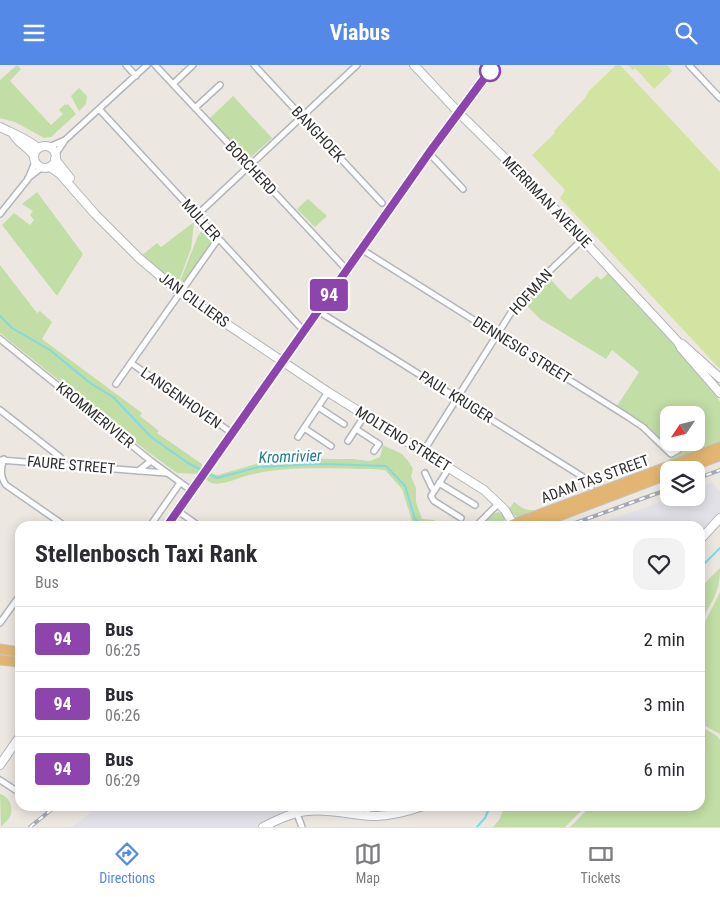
<!DOCTYPE html>
<style>
:root{--surface:#fff;--page:#f2f2f3;--text:#2b2b33;--muted:#7c7c81;--line:#e1e1e2;--accent:#5589e7}
body{margin:0;font-family:"Roboto Condensed",sans-serif;background:var(--page);color:var(--text);height:100vh;display:flex;flex-direction:column;font-size:19px;white-space:nowrap}
*{box-sizing:border-box;margin:0}
p{font-size:16px;color:var(--muted)}
.icon{flex:none;width:28px;height:28px;fill:none;stroke:currentColor;stroke-width:2;stroke-linecap:round;stroke-linejoin:round}
.map{position:relative;flex:1;overflow:hidden}
.drawer{position:absolute;left:15px;top:456px;width:690px;height:290px;display:flex;flex-direction:column;background:var(--surface);border-radius:15px;box-shadow:0 2px 12px #0003}
.drawer>*{flex:none}
.badge{padding:0 10px;border-radius:4px;font-size:18px;line-height:32px}
.needle{width:32px;rotate:235deg}
.buttons{position:absolute;left:660px;top:341px;display:grid;gap:10px}
.buttons a{display:grid;place-items:center;width:45px;height:45px;border-radius:10px;background:var(--surface);box-shadow:0 2px 12px #0003;font-size:25px}
.map>.badge{position:absolute;translate:-50% -50%;box-shadow:0 0 0 2px #fff}
.round{display:grid;place-items:center;flex:none;width:52px;height:52px;border-radius:15px;background:var(--page)}
.overview{display:flex;align-items:center;justify-content:space-between;height:85px;padding:0 20px}
h1{font-size:24px;font-weight:700;line-height:38px}
ul{padding:0;list-style:none}
li{display:flex;align-items:center;gap:15px;height:65px;padding:0 20px;border-top:1px solid var(--line)}
li div{flex:1}
li b{display:block;font-size:19px}
li em{font-style:normal}
li .badge{min-width:55px;font-weight:700;text-align:center}
header{display:flex;justify-content:space-between;align-items:center;height:65px;padding:0 20px;background:var(--accent);color:#fff;font-size:22px;font-weight:700}
.tabs{display:flex;justify-content:space-around;align-items:center;height:70px;border-top:1px solid var(--line);background:var(--surface);font-size:14px;color:var(--muted)}
.tabs a{display:grid;justify-items:center;gap:2px}
.tabs .current{color:var(--accent)}
.map>svg:first-child{display:block}
</style>
<header><svg class="icon" aria-label="menu" viewBox="0 0 24 24"><path d="M4 6h16M4 12h16M4 18h16"/></svg>Viabus<svg class="icon" aria-label="search" viewBox="0 0 24 24"><circle cx="10" cy="10" r="6"/><path d="M15 15l6 6"/></svg></header>
<div class="map">
<svg width="720" height="762" viewBox="0 0 720 762">
<rect width="100%" height="100%" fill="#ede7e2"/>
<path fill="#e2e1e7" d="M712,418l8,8v22l-20,22v-9h-108l79,-28 25,-1v-9z
M99,741h187l-4,6 -27,15h-183z"/>
<path fill="#c2dda5" fill-rule="evenodd" d="M17,0l4,4 -11,12 41,44 12,-11 -4,-4 6,-6 1,1 2,-1 8,10 -25,23 -7,1 -29,-16 -15,-4v-38z
M79,23l8,8 -1,8 -7,7 -8,-15z
M233,31l39,42 -21,19 -6,-1 -35,-38z
M37,127l46,62 -26,42 -55,-71 12,-12 16,12 4,-5 -4,-5 3,-4 -11,-7z
M308,134l19,17 -12,11 -18,-18z
M194,157l-3,27 -14,37 -36,-30 16,-13 4,4z
M204,163l8,9v5l-28,40 -6,4 20,-50z
M0,200l37,48 3,-2 12,11 -10,17 100,74 -2,3 19,15 -2,2 45,31v3l-4,7 -21,-1 -29,-21 -148,-119z
M608,208l53,57 51,59 8,13v42l-50,19 -2,-3 14,-9 -3,-3 -10,-2 -20,-19 -32,-21 22,-34 -27,-22 -6,9 -66,-40 -16,-16 26,-24 20,21 27,-24 4,4zM669,350h27v28h-27z
M383,380l19,9 7,8 4,7 -2,8 5,11v14l6,17 12,1 9,6h-25l-6,-5 -10,-32 -17,-19 -13,-1c-43,0 -98,-5 -138,11 -9,3 -22,7 -28,-1l4,-6 8,2 65,-19 30,-2 9,5h30l18,2 10,-4z
M514,437c6,4 11,9 19,8l1,2c-13,5 -16,10 -25,-3z
M499,447l5,3 1,3 -4,7 -21,1 15,-13z
M720,503c0,27 -9,33 -20,56v-36z
M720,527v142l-20,-11v-91z
M700,661l17,10 3,4v87h-150l21,-21h109z
M0,729c8,2 13,11 11,20 -1,5 -7,9 -10,13z
M505,741h81l-21,21h-72l6,-7z"/>
<path fill="#d3e3a2" d="M616,0h4l100,107v197l-160,-171 5,-8 -33,-35 23,-22 -1,-2 31,-33 4,-7z
M628,0h39l5,6 -18,18 -19,-21 -2,2z"/>
<g fill="none" stroke-linecap="round" stroke-linejoin="round">
<path stroke="#82d9e3" stroke-width="2" d="M0,251l12,12 38,22 40,33 23,14 38,40 37,26 15,8
M207,408l10,5 42,-11 62,-3 65,2 19,20 10,33 7,7
M700,503l20,-20
M477,762l8,-9 5,-12"/>
<defs>
<path id="street" d="M126,0l10,11
M155,0l192,205
M254,0l128,138
M689,0l31,33
M173,19l20,-19
M195,43l25,-23
M99,44l205,222
M49,82l16,-7
M429,88l34,36
M55,90l10,-15 82,-75
M28,113l13,-10
M0,149l28,-35 7,-17
M197,150l160,-150
M361,184l264,166 18,12 28,27 7,-4
M318,246l265,166 8,10
M0,274l151,122 41,30
M131,298l101,70
M116,319l102,-145
M318,342l26,17
M0,345l60,47 4,7
M304,363l27,18
M356,364l23,15 -5,7
M298,372l30,-45
M348,376l17,-26
M423,387l96,-152 64,-61
M4,394c-4,10 -4,18 2,26l59,41
M0,395l166,13
M449,403l-18,28 3,5 27,17
M138,406l13,-10
M425,408l7,15 3,2
M439,418l36,22
M178,446l21,15
M150,461l30,-43
M476,461l23,-23
M0,558l20,-28
M0,715l20,13
M294,741l8,21
M366,741l2,9"/>
<path id="secondary" d="M414,0l45,48 79,78 140,151 3,6 39,45
M0,62c14,7 26,11 38,21
M13,69c5,9 15,13 21,22
M34 92a11 11 0 1 1 22 0a11 11 0 1 1-22 0Z
M55,94l15,19
M50,102l10,7 35,40 44,44 40,34 149,100 156,98 21,20 9,16
M682,279l38,34
M167,461l262,-373 65,-88
M700,475l20,-22
M0,700l20,-29
M263,762c14,-7 28,-14 44,-16 23,-3 47,5 70,5 16,-1 32,-5 46,-10"/>
<path id="primary" d="M681,405l39,-14
M508,461l212,-79
M533,461l136,-52
M0,584l20,3
M0,595l20,2"/>
</defs>
<use href="#street" stroke="#b2b6bc" stroke-width="8"/>
<use href="#secondary" stroke="#b2b6bc" stroke-width="10"/>
<use href="#primary" stroke="#c4c4c4" stroke-width="11"/>
<use href="#street" stroke="#fff" stroke-width="5"/>
<use href="#secondary" stroke="#fff" stroke-width="8"/>
<use href="#primary" stroke="#e3b572" stroke-width="9"/>
<defs>
<path id="rail" d="M696,414l24,-9
M567,461l102,-37
M30,762l26,-21"/>
</defs>
<use href="#rail" stroke="#a5aab6" stroke-width="4"/>
<use href="#rail" stroke="#fff" stroke-width="2" stroke-dasharray="5.5" stroke-linecap="butt"/>
</g>
<g fill="none" stroke-linecap="round" stroke-linejoin="round">
<defs>
<path id="line" d="M167,461l262,-373 65,-88"/>
</defs>
<use href="#line" stroke="#fff" stroke-width="11"/>
<use href="#line" stroke="#8e44ad" stroke-width="8"/>
</g>
<circle fill="#fff" stroke="#8e44ad" stroke-width="2.5" cx="490" cy="6" r="10"/>
<g text-anchor="middle" stroke-width="4.5" stroke-linejoin="round" paint-order="stroke">
<g font-size="15" fill="#2e2e2e" stroke="#fff">
<text transform="translate(318 69) rotate(47)" y="5">BANGHOEK</text>
<text transform="translate(251 103) rotate(47)" y="5">BORCHERD</text>
<text transform="translate(547 137) rotate(46)" y="5">MERRIMAN AVENUE</text>
<text transform="translate(201 155) rotate(48)" y="5">MULLER</text>
<text transform="translate(531 227) rotate(-48)" y="5">HOFMAN</text>
<text transform="translate(194 235) rotate(36)" y="5">JAN CILLIERS</text>
<text transform="translate(522 285) rotate(32)" y="5">DENNESIG STREET</text>
<text transform="translate(456 332) rotate(32)" y="5">PAUL KRUGER</text>
<text transform="translate(181 333) rotate(35)" y="5">LANGENHOVEN</text>
<text transform="translate(95 350) rotate(39)" y="5">KROMMERIVIER</text>
<text transform="translate(403 374) rotate(32)" y="5">MOLTENO STREET</text>
<text transform="translate(71 400) rotate(5)" y="5">FAURE STREET</text>
<text transform="translate(595 414) rotate(-20)" y="5">ADAM TAS STREET</text>
</g>
<g font-size="16" font-style="italic" fill="#1d7e93" stroke="#fff">
<text transform="translate(290 391) rotate(-2)" y="6">Kromrivier</text>
</g>
</g>
</svg>
<div class="buttons">
<a><svg class="needle" viewBox="-14 -14 28 28"><path d="M0-13l5 13h-10z" fill="#e53935"/><path d="M0 13l5-13h-10z" fill="#7c7c81"/></svg></a>
<a><svg class="icon" aria-label="layers" viewBox="0 0 24 24"><path d="M12 4l9 5-9 5-9-5zM3 14l9 5 9-5"/></svg></a>
</div>
<b class="badge" style="left:329px;top:230px;background:#8e44ad;color:#fff">94</b>
<section class="drawer">
<div class="overview"><div><h1>Stellenbosch Taxi Rank</h1><p>Bus</p></div><a class="round"><svg class="icon" aria-label="heart" viewBox="0 0 24 24"><path d="M12 20l-8-8c-3-5 5-10 8-4 3-6 11-1 8 4z"/></svg></a></div>
<ul>
<li><span class="badge" style="background:#8e44ad;color:#fff">94</span><div><b>Bus</b><p>06:25</p></div><em>2 min</em></li>
<li><span class="badge" style="background:#8e44ad;color:#fff">94</span><div><b>Bus</b><p>06:26</p></div><em>3 min</em></li>
<li><span class="badge" style="background:#8e44ad;color:#fff">94</span><div><b>Bus</b><p>06:29</p></div><em>6 min</em></li>
</ul>
</section>
</div>
<nav class="tabs">
<a class="current"><svg class="icon" aria-label="directions" viewBox="0 0 24 24"><path d="M12 3l9 9-9 9-9-9zM9 14v-3h6M13 9l2 2-2 2"/></svg>Directions</a>
<a><svg class="icon" aria-label="map" viewBox="0 0 24 24"><path d="M3 6l6-2 6 2 6-2v14l-6 2-6-2-6 2zM9 4v14M15 6v14"/></svg>Map</a>
<a><svg class="icon" aria-label="tickets" viewBox="0 0 24 24"><path d="M3 7h18v10H3zM15 7v10"/></svg>Tickets</a>
</nav>
